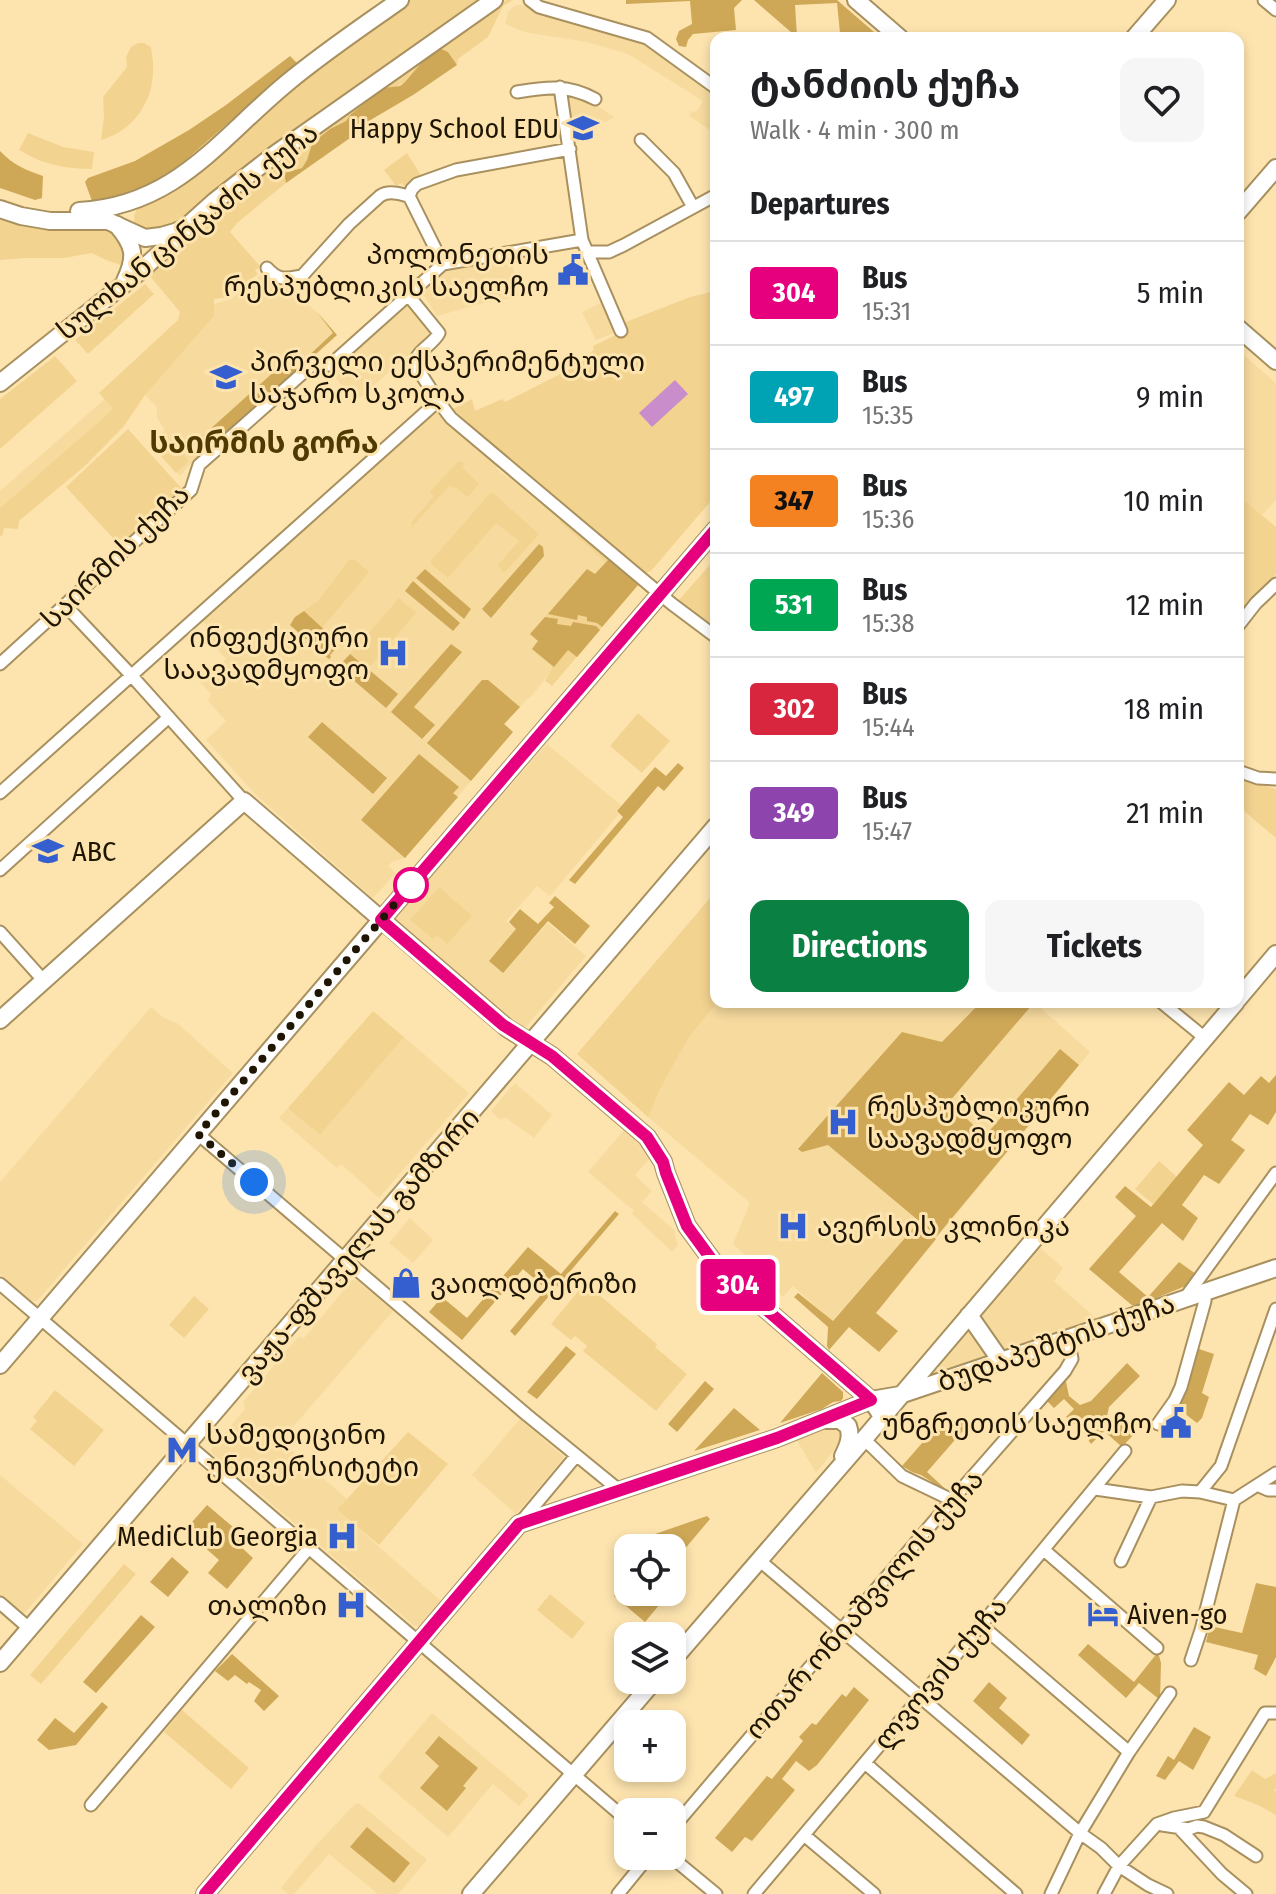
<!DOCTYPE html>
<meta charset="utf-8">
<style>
:root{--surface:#fff;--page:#f6f6f6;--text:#202124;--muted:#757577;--line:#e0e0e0;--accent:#0b8043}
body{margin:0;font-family:"Fira Sans Condensed","Noto Sans Georgian",sans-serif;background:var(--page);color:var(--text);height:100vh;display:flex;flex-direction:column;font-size:30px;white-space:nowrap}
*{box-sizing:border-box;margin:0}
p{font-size:26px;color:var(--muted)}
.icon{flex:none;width:44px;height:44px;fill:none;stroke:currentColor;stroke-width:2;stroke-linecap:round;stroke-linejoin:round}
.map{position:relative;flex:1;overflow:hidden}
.panel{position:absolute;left:710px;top:32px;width:534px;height:976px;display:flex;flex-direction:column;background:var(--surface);border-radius:16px;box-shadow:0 4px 12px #0003}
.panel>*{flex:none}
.badge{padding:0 16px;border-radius:6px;font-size:28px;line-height:52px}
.fabs{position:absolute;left:614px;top:1534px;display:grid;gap:16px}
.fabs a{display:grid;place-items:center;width:72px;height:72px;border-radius:16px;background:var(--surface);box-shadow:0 4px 12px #0003;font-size:40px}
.you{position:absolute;width:40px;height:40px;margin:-20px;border:6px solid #fff;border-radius:50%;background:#1a73e8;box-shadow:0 0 0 12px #1a73e833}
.map>.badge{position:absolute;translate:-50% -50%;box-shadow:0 0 0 4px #fff}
h2{padding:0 40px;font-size:30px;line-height:72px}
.round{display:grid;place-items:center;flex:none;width:84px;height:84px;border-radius:16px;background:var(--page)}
.summary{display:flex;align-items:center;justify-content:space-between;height:136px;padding:0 40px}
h1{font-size:38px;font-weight:700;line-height:60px}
.action{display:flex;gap:16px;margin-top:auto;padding:16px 40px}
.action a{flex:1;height:92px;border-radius:16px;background:var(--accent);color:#fff;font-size:32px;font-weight:700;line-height:92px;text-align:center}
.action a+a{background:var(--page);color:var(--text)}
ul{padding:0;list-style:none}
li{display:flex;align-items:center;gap:24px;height:104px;padding:0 40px;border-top:2px solid var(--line)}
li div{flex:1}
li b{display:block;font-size:30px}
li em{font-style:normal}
li .badge{min-width:88px;font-weight:700;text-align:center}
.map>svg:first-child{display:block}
</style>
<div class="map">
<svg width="1276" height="1894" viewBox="0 0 1276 1894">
<rect width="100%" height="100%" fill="#fde4af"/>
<path fill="#f6da9e" d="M518,5l8,1 10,6 109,29 71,50v43l-27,-18 3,-5 4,1 7,-11 -75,-47 -41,-12 -63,-10 -19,-8 3,-12 5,-5z
M565,90l25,11 24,16 -42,27z
M511,257l8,40 -35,6 -47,13 -17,-27 24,-22z
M267,270l10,11 7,3 33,28 20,23 -137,123 -6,2 -14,16 -30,-32 15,-14 -8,-12v-11l-12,-12 69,-79v-12l17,-5z
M605,301l10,25 -3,8 -16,6 -14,-28z
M405,303l28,31 -77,67 -27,-30z
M1238,350l38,33v117l-14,15 -24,-20z
M105,399l8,10 -113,99v-17z
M435,407l15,13 -1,2 15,15 34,28 -2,3 12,10 3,-2 127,109 -61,72 -9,-7 -38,48h-2l-23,26 8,8 -108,126 -13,4 -4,4 8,7 -23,25 -116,-102 -51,-56 20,-19 -18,-20 3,-7 -11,-12 26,-23 -20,-22 5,-6 -11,-13 113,-97z
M547,744l74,61 -5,6 3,3 -69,82 -13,-10 -31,35 25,21 17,-19 38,33 -60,71 -6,2 -122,-105 -3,-6z
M718,1002h316l56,50 -154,187 -19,-15 -85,97 -39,-35 -10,11 -19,-17 3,-5 -34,-31 17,-41 -102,-86 12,-28 29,-52z
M151,1007l13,11 13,5 56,50 -196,228h-5l-32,-27v-92z
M404,1037l65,56 -90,105 -38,-34 -4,4 -58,-50 9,-10 32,27z
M515,1083l37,32 -18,23 -28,-20 -7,1 -8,-8z
M624,1130l25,21 2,6 -16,18 17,16 -10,11 32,28 4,15 -6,7 -40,-38 2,-3 -46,-39z
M410,1218l23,22 -20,23 -24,-20z
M1035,1243l28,25 -9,13 44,39 -164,55 -4,-4z
M352,1280h4l37,31 -112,130 66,58 -9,12 103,90 -22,25h-5l-204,-175 35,-42 -2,-7 55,-65 6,1z
M520,1419l43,37v3l-47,55 -44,-39z
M840,1424l5,7 -11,19 -18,23 -20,-34z
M0,1475l83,69 -58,69h-8l-17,-15z
M432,1713l97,82 -10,11 -26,-22 -45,53 -70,-60z
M359,1803l68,57 -29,34h-20l-49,-40 -35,40h-6l-7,-6 36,-44 38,-40z"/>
<path fill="#f3d390" d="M410,0h68l-270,195 -28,25 1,2 -34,10 -12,-7c-6,-23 22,-26 36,-33 4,-2 6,-5 10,-8 32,-28 63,-58 96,-85 42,-35 88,-67 133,-99z
M506,0h7l-10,6 -15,31 -30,22 -1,6 -9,-13 -9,-4z
M138,43h6l7,4c1,8 3,17 2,26 -1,31 -22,59 -52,67l3,-24 -1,-19 24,-30 -1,-10 5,-10z
M428,55l-23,27 -36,19 -18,13 -5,7 -16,8 -18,15 -5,16 -5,8 -18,5 2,10 -49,40 -7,9 30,34 -5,5 3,3 -30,23 -14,2v17l-69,79 -21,31 -38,39 -67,56 -1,8 -14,-1 -1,6 -3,3v-29l113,-99 -14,-16 79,-73 2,-8 -31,-37 78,-75z
M28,133l35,14 31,5 -2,17c-27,0 -50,-5 -73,-19z
M407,153l15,24 -16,11 -4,-5 -6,3 -12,-16z
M0,215l100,12c19,7 27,18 24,39l-18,-6 -14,-7 -28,5h-38l-26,2z
M145,284l9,10 -66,60 -13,-14z
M716,291v204l-65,76 -9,3 -111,-93 -78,-72 19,-10 3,12 27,-12 3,3 73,-37v-2l9,-6v-2l7,-5 -1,-4 31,-15 -3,-7 69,-27z
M55,356l22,25 -77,68v-50z
M128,429l55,61 -62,57 -55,-60z
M165,434l24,27 -13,12 -24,-27z
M459,461l6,2 -3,4 17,17 -11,13 -13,-10 -1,1 -4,-3 -47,52 10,-12 -2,-2 23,-27 -4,-5z
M490,493h3l46,41 -34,38h-2l-5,-7 21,-24 -23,-18 -48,55 -17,-14v-3z
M1238,495l38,32v47l-38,43z
M561,518l77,67 -86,101 -7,-5 8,-14 -21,-18 6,-8 -8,-7 57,-65 8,5 11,-12 -47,-41z
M716,558v71l-38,-28z
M349,560h6l14,12 -47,56 -18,-17 14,-10z
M399,598l17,15 -48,56 -18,-15z
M638,713l32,28 -28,32 -32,-27z
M1238,778l38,11v49l-38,-32z
M439,887l33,29 -25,28 -10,-9 -4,4 -23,-19z
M716,891v111h2l-29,35 -29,52 -12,28 -71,-63z
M373,1011l31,26 -84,98 -32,-27z
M1159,1161l18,16 -24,27 -18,-15z
M585,1283l72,61 -2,3 32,27 -31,37 -73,-60 4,-5 -12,-10 -4,4 -20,-16z
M194,1296l15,13 -25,29 -15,-13z
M55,1390l49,40 -30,36 -44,-37 7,-8 -4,-4z
M408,1432l40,32 -69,81 -42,-35z
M124,1564l12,10 -95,110 -11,-9z
M550,1594l35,29 -13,16 -35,-29z
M182,1710l67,58 -18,21 -67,-57z
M1252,1770l13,9 11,-6v15l-2,2 2,2v23l-18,-10 -24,-9z"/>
<path fill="#cea857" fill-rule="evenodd" d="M626,0h116l-8,8 2,22 -43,4 -5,6 -2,7 -7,-1 -3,-7 3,-8 13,-7 -2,-23 -64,3z
M754,0h83l44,38h-88l-1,-5zM837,3l3,30 -43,3 -2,-31z
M439,48l9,4 9,13 -44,30 -51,30 -2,6 -74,52 -2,-10 18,-5 5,-8 5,-16 8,-7 10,-8 16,-8 5,-7 33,-26 16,-2 5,-4 23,-27z
M290,56l7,7 -117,102 -31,19 -30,11 -27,6 -7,-19 3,-4 47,-17 54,-31 37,-25z
M0,151c13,14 26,19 43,25l-1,22 -7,2 -35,-12z
M317,312l20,23 -137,123 -12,-9 107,-96 8,8 30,-28z
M539,544l4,3 1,9 -53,62 -9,-9z
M609,559l29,26 -36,42 -5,-4 -10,-2v-4l-9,-2 -1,5 -29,-6 39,-45 8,5z
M425,569l46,40 -7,10 -48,-41z
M413,581l47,42 -7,8 -48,-40z
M304,611l36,33 -10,11 1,2 -2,2 -39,-34 5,-8z
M545,617l13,2 -1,5 14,2 2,-4 23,4 4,4 -23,27 -9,-7 -14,17 -22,-18 6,-8 -8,-7z
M451,644l11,8 -48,55 21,18 -13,14 -31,-27z
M350,654l48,40 -12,14 -48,-41z
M482,680h6l32,27 -16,17 9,8 -42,49 -44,-38z
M322,722l65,56 -14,16 -65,-57z
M419,754l40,33 -6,6 5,4 -53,61 -44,-38z
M678,763l6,5 -20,23 -6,-5 -83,98 -6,-4 54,-63 -6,-6 38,-44 11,9z
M555,896l35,30 -15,18 -27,-23 -45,52 -14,-12 27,-32 -7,-7 11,-13 18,15 16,-17 -5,-4z
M981,1002h48l3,3 -83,97 36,34 75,-87 19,16 -142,171 -109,-91 -26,7 -4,-3 104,-117 40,10z
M1276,1075v37l-8,13 -18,-11 -19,26 14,10 -26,34 -15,-9 -22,30 16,13 -15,23 -21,-18 -43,49 29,25 31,-35 17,12 -8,11 -54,22 -45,-38 47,-53 -21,-19 10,-11 26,21 52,-62 -16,-15 42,-48 15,13 17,-19 8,7z
M615,1211l4,3 -104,122 -5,-5 36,-42 -23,-20 -61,71 -33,-28 13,-15 25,21 61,-71 33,27z
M917,1224l19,15 -60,74 22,18 -19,21 -30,-25 -20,23 -2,-4 1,-19 -34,-30 4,-4 35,28z
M566,1346l10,8 -39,45 -10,-7z
M1196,1348l18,6 -12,39 7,4 -7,21 -5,5 -21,-16z
M1127,1363l13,13 -31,31 -3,14 32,9 -16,17 -18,-16 -13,13 -9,-14 -16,-13 8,-8 -10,-10 -10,9 -8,-8 19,-23 4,19 11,9 11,-4z
M822,1373l21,19v6l-2,3 -8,1 -11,7 -42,14z
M705,1381l9,8 -37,43 -9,-8z
M734,1408l26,22 -66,21z
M958,1419l9,7 -40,46 24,22 -30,-19 -9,-3 -10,-6 35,-40z
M207,1505l39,33 -6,8 13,12 -26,31 -19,-16 11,-13 -34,-30z
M707,1516l3,3 -38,45v-16h-34l-6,-6z
M172,1557l17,15 -21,25 -18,-15z
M628,1578v14h42l-25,30 -31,-26z
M1256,1583l20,4v70l-10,19 -12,-7 4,-14 -52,-13 4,-16 32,7z
M141,1615l14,12 -59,66 -13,-11z
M1088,1644l46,38 24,-30 3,11 -1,37 -21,-17 -13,15 -48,-43z
M232,1654l47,42 -15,15 -10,-10 7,-11 -12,-8 -2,2 -12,-9 -7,6 -13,-10z
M989,1682l18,16 -8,10 31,27 -8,10 -49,-44z
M854,1687l15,13 -52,65 -8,6 -13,-10 -14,18 13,11 -43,51 -7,-4 -13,15 -17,-14 52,-62 5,3 31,-38 -4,-4 13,-14 4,2 26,-31 4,3z
M102,1702l6,5 -32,38 -27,5 -12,-10 18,-22 19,15z
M1194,1727l17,10 -18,33 -14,-9 -14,19 -9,-4 12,-20 6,4z
M439,1736l39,32 -15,18 3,2 -19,23 -27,-23 19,-22 -14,-13z
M367,1827l43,36 -16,20 -44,-36z"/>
<path fill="#c98dcb" d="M675,380l13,14 -36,33 -13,-14z"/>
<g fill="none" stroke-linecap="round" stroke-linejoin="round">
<defs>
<path id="minor" d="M530,0l9,7 108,31 69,50
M1264,0l12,10
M560,87l22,153 39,91
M517,92c30,-5 50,-8 78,7
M641,140l33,33 19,34
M409,196l3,-7 5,-5 39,-14 114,-21
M409,196l34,68
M588,252h21l15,-7 92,-50
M267,268c13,14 18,10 35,8l47,-52 31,-28c9,-6 19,-2 29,0
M408,295l31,38c-6,12 -22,17 -25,31 13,18 23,37 37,54l221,186 44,33
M65,605l66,70 113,126
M1238,626l18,-23 20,-19
M0,664l191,-174 8,-25 113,-100h18l113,-101 139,-24
M1238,771l20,7 18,1
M0,793l438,-392
M0,870l169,-153
M0,932l44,49
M1161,1002l44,36
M198,1134l329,281 92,75
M0,1284l628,537
M1185,1298l91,-125
M1158,1424l17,-24 6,-13 24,-86v-9
M864,1439l38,37 50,24
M1259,1486l9,4h8
M1095,1489l56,8 31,-6 18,1 34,8
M1200,1492l21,-26 55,-157
M1234,1500l42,-27
M520,1523l56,-67
M1044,1550l113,98
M759,1560l321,273 21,15 18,18 29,19 19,9
M1121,1561l30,-64
M0,1603l30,26
M981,1625l148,127
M1191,1660l10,-30 33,-130
M865,1763l151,131
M91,1805l219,-258
M1162,1825l27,4 8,-3 7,1 20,8 32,21
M1179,1828l43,46 24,20
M672,1829l280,-329 113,-129 7,-12 -4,-21
M804,1835l70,59
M670,1856l46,38
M618,1894l31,-38
M754,1894l227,-269 144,-174
M1051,1894l29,-61 49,-81 41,-59
M1104,1894l15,-28 38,-42 17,-6 30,-6 61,-99h11"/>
<path id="secondary" d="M856,0l44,38
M117,225c17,20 20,31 8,56
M1238,328l38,33
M0,383l138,-110 34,-31 13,-14
M1238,999l38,-45
M0,1020l244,-219 263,227 45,28 95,81 16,25 3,11 21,53 30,41 154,133 11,16
M969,1315l32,46
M826,1420h14l8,6c4,11 0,20 -5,30
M672,1661l192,-222 372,-437
M205,1894l314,-370 258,-86 94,-38 29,-5 376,-127
M471,1894l184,-214"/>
<path id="primary" d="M1134,38l33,-38
M0,209l21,7 29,5h58l37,17 16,-2 14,-4 10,-4 30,-27 59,-46 220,-155
M79,211c97,-5 140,-72 208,-128 36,-30 75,-56 113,-83
M1238,212l38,-44
M0,1365l716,-836
M0,1663l716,-837"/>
</defs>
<use href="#minor" stroke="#a8905f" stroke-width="15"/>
<use href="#secondary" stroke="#a8905f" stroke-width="20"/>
<use href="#primary" stroke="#a8905f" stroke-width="20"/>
<use href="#minor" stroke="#fff" stroke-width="11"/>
<use href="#secondary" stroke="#fff" stroke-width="16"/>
<use href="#primary" stroke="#fff" stroke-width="16"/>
</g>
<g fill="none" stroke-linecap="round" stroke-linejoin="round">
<defs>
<path id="line" d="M205,1894l314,-370 258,-86 94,-38 -154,-133 -30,-41 -21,-53 -3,-11 -16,-25 -95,-81 -49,-31 -122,-105 335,-391"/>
</defs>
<use href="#line" stroke="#fff" stroke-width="18"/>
<use href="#line" stroke="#e6007e" stroke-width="12"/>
<path stroke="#1e1503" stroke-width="8" stroke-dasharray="0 14.4" d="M254,1182l-56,-48 213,-249"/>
</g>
<defs>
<symbol id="school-bare" viewBox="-9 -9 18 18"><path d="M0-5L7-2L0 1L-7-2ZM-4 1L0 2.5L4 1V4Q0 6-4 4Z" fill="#355fcf" stroke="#fde4af" stroke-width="2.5" paint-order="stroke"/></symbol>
<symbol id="civic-bare" viewBox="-9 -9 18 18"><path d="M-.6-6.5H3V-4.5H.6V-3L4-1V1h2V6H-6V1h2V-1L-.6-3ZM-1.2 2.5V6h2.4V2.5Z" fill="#355fcf" stroke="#fde4af" stroke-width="2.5" paint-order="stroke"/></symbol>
<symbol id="hospital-bare" viewBox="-9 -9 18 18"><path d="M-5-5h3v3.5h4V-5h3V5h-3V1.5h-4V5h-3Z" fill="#355fcf" stroke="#fde4af" stroke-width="2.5" paint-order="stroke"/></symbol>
<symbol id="shop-bare" viewBox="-9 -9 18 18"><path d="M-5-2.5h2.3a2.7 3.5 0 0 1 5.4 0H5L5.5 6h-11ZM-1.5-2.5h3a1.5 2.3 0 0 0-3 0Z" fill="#355fcf" stroke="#fde4af" stroke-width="2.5" paint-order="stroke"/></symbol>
<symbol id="metro-bare" viewBox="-9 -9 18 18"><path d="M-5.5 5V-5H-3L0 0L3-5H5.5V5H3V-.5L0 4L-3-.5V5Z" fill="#355fcf" stroke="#fde4af" stroke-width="2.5" paint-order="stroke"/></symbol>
<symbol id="hotel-bare" viewBox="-9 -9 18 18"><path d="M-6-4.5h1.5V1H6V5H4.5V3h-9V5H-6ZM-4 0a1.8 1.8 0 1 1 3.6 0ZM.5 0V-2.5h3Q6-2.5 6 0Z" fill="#355fcf" stroke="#fde4af" stroke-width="2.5" paint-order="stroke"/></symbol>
</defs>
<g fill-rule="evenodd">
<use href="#school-bare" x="561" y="106" width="44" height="44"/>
<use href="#civic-bare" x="551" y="248" width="44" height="44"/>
<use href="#school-bare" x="204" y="355" width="44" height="44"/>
<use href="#hospital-bare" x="371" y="631" width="44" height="44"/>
<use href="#school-bare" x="26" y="829" width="44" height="44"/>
<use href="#hospital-bare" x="821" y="1100" width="44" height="44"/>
<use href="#hospital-bare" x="771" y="1204" width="44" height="44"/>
<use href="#shop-bare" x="384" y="1261" width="44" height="44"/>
<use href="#civic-bare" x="1154" y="1401" width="44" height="44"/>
<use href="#metro-bare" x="160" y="1428" width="44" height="44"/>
<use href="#hospital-bare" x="320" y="1514" width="44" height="44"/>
<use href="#hospital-bare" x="329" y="1583" width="44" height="44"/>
<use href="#hotel-bare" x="1081" y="1592" width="44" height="44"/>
</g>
<circle fill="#fff" stroke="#e6007e" stroke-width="4" cx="411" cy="885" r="16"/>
<g text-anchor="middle" stroke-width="6" stroke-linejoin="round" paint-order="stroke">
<g font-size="28" fill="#1e1503" stroke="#fde4af" text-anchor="start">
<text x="559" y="138" text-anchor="end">Happy School EDU</text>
<text x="549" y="264" text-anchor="end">პოლონეთის<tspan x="549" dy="32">რესპუბლიკის საელჩო</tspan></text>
<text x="250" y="371">პირველი ექსპერიმენტული<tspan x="250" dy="32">საჯარო სკოლა</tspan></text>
<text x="369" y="647" text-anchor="end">ინფექციური<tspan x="369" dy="32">საავადმყოფო</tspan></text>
<text x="72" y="861">ABC</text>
<text x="867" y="1116">რესპუბლიკური<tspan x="867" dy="32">საავადმყოფო</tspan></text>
<text x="817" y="1236">ავერსის კლინიკა</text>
<text x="430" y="1293">ვაილდბერიზი</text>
<text x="1152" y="1433" text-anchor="end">უნგრეთის საელჩო</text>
<text x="206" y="1444">სამედიცინო<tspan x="206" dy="32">უნივერსიტეტი</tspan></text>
<text x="318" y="1546" text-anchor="end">MediClub Georgia</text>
<text x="327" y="1615" text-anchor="end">თალიზი</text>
<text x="1127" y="1624">Aiven-go</text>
</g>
<g font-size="28" fill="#1e1503" stroke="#fde4af">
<text transform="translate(187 231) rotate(-39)" y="10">სულხან ცინცაძის ქუჩა</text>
<text transform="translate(115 556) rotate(-44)" y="10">საირმის ქუჩა</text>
<text transform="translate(358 1245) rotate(-49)" y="10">ვაჟა-ფშაველას გამზირი</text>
<text transform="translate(1056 1342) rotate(-19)" y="10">ბუდაპეშტის ქუჩა</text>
<text transform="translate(864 1604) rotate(-49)" y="10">ოთარ ონიაშვილის ქუჩა</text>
<text transform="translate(940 1673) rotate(-50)" y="10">ლვოვის ქუჩა</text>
</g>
<g font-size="30" font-weight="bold" fill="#4f3a02" stroke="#fde4af">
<text x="264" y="453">საირმის გორა</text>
</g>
</g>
</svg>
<div class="fabs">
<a><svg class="icon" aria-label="locate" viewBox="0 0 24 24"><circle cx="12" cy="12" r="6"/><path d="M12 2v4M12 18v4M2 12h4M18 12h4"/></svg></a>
<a><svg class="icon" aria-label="layers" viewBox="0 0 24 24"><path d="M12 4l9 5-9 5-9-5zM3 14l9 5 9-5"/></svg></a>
<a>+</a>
<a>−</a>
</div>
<div class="you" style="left:254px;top:1182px"></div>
<b class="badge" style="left:738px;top:1285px;background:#e6007e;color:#fff">304</b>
<section class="panel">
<div class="summary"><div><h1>ტანძიის ქუჩა</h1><p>Walk · 4 min · 300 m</p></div><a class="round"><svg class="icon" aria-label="heart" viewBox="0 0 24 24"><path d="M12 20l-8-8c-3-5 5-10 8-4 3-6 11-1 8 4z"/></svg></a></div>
<h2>Departures</h2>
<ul>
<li><span class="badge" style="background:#e6007e;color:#fff">304</span><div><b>Bus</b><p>15:31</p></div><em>5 min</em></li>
<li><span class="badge" style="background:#00a3b4;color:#fff">497</span><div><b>Bus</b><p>15:35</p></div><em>9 min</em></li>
<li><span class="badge" style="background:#f58220;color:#111">347</span><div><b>Bus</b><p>15:36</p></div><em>10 min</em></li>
<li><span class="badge" style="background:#00a651;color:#fff">531</span><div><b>Bus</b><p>15:38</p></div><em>12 min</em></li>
<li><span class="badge" style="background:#d7263d;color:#fff">302</span><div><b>Bus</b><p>15:44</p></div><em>18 min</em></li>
<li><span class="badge" style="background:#8e44ad;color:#fff">349</span><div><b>Bus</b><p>15:47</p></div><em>21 min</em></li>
</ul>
<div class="action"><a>Directions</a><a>Tickets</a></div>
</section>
</div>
